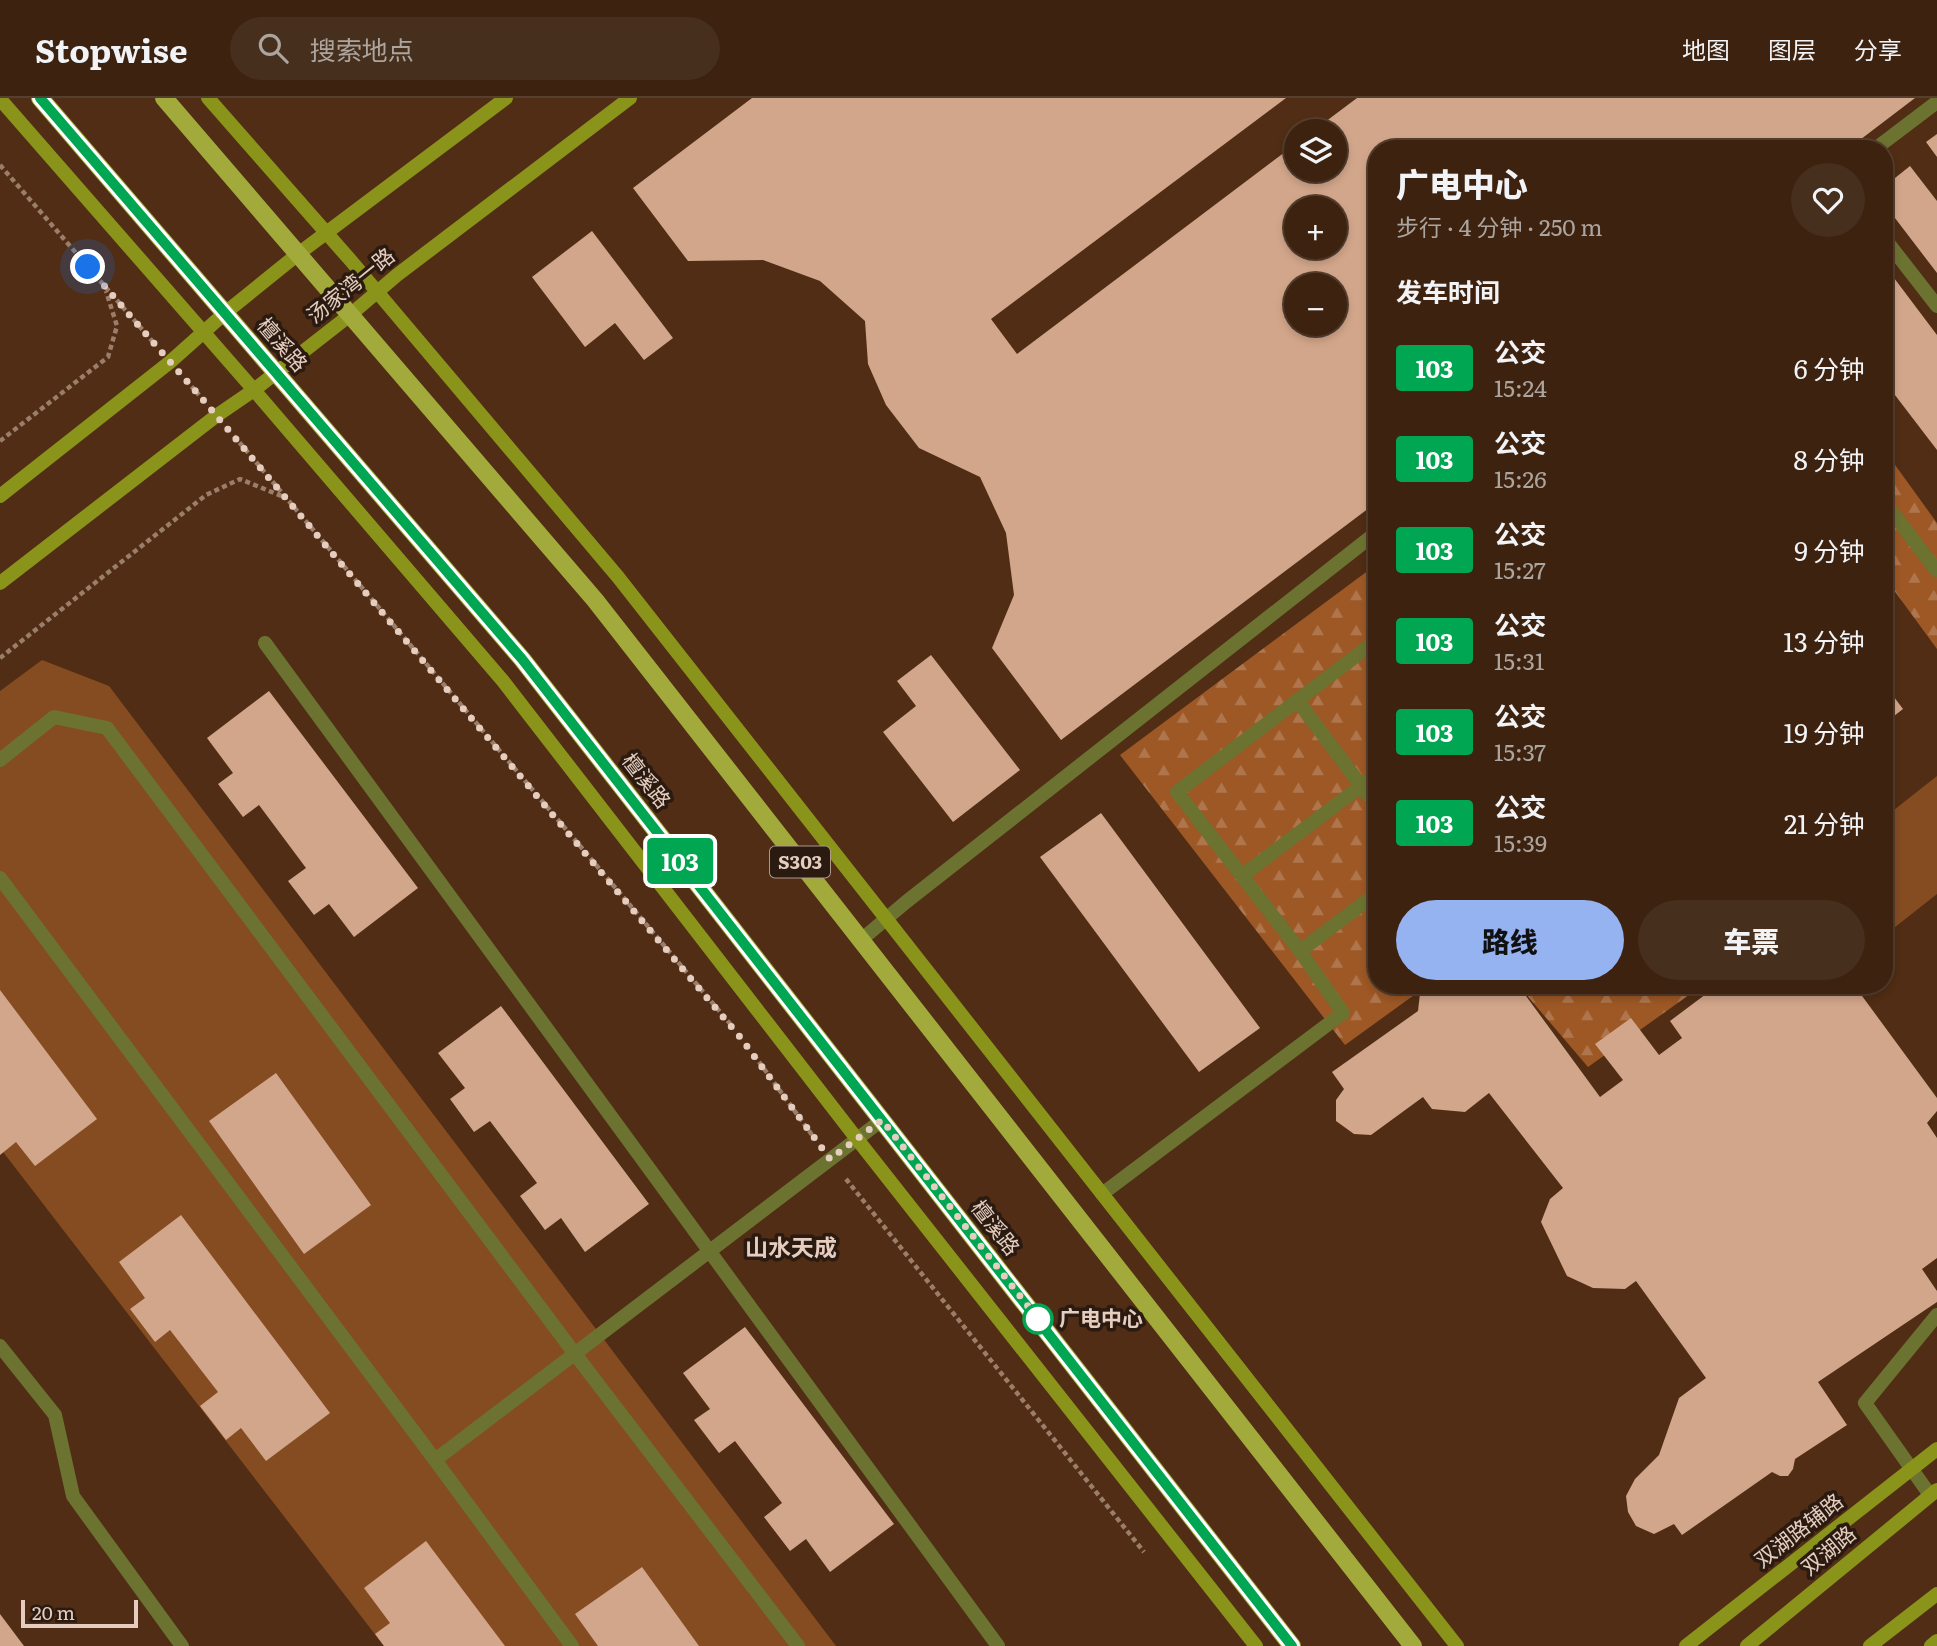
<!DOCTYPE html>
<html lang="zh">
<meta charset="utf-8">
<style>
:root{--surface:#3c220f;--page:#472f1d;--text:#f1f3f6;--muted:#aca49e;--line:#553f2f;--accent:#95b2f1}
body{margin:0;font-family:Literata,"Noto Sans SC",serif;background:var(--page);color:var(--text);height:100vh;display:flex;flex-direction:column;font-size:26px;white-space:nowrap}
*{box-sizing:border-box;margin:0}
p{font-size:23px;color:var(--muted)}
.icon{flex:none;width:38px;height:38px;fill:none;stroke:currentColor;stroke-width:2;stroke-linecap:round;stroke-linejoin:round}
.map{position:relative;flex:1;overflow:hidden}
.drawer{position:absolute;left:1368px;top:42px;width:525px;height:854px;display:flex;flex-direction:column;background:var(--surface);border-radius:28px;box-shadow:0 4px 10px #0003,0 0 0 2px var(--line)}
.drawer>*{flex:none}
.badge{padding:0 14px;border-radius:5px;font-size:24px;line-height:46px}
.controls{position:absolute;left:1284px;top:21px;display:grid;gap:14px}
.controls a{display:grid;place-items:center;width:63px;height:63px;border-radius:50%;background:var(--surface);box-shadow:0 4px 10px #0003,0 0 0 2px var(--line);font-size:35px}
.scale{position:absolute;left:21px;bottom:18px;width:117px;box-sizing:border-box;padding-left:7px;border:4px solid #e5cec0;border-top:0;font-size:19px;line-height:24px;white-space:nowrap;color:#e5cec0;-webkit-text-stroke:5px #2a1a10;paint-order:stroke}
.you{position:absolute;width:35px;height:35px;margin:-18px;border:5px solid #fff;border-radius:50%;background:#1a73e8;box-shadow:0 0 0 10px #1a73e833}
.map>.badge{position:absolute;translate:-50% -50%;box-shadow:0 0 0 4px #fff}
h2{padding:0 28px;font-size:26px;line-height:63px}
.round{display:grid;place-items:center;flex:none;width:74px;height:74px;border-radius:37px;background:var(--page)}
.overview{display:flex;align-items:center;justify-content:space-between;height:119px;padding:0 28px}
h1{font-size:33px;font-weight:800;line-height:52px}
.action{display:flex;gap:14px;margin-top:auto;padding:14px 28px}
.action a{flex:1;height:80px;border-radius:42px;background:var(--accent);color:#111;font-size:28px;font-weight:800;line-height:80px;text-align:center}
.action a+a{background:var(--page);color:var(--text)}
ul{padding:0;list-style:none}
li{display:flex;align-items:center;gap:21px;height:91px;padding:0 28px}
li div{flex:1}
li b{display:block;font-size:26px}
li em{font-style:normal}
li .badge{min-width:77px;font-weight:700;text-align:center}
header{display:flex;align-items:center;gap:42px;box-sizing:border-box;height:98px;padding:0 35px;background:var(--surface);border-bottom:2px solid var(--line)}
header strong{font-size:33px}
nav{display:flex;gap:38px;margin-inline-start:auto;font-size:24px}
.search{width:490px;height:63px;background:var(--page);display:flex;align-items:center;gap:18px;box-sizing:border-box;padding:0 24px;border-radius:38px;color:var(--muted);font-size:26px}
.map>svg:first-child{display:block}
</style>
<header>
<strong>Stopwise</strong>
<div class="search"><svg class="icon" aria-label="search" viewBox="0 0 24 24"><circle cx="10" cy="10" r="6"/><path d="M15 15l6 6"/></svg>搜索地点</div>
<nav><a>地图</a><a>图层</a><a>分享</a></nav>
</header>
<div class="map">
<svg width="1937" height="1548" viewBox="0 0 1937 1548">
<defs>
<pattern id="forest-firs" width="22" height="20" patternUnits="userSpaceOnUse" patternTransform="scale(1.75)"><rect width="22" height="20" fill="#9d5825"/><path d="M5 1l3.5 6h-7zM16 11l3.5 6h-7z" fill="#af764d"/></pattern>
</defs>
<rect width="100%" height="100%" fill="#502d14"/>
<path fill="url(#forest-firs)" d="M1885,353l52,72v126l-52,-71z
M1377,466v421h51l-83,60 -225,-290z
M1518,887h185l-115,82z"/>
<path fill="#854c22" d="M42,562l67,26 727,960h-452l-384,-498v-457z
M1937,678v118l-52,41v-118z"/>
<path fill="#d2a68a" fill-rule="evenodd" d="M752,0h534l-295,221 26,35 280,-211v27h38v-39h-22l44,-33h558l-67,51h-471v353l-316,238 -69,-92 22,-53 -8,-62 -26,-56 -61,-29 -33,-43 -18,-41 -3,-43 -45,-40 -57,-21 -75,1 -55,-73zM1297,110h38v39h-38zM1297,187h38v39h-38z
M1937,36v23l-11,-15z
M1910,68l27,35v72l-52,-68v-19z
M592,133l81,107 -29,22 -29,-37 -30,24 -53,-70z
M1885,168l52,69v115l-52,-68z
M931,557l89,115 -67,52 -70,-90 33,-26 -19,-25z
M1885,587l18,24 -18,14z
M269,593l149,197 -64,49 -25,-33 -15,11 -26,-34 18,-13 -47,-63 -16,12 -25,-33 15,-11 -26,-35z
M1101,715l159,215 -61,44 -159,-215z
M1451,887h67l82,112 23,-17 -28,-36 36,-26 28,37 23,-17 -12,-17 48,-36h136l83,113v13l-10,12 10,15v120l-15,11 15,22v11l-119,80 29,43 -52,34 -2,10 -5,7h-8l-8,-4 -90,63 -8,-11 -20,10 -18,-8 -8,-14 -2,-16 9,-17 24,-24 20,-57 27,-20 -70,-97 -11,8 -32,-1 -26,-12 -26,-54 9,-23 13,-11 -74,-95 -24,19 -33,-3 -9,-12 -52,38 -17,-1 -18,-13v-21l8,-11 -12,-17 86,-61 2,-18 11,-6 14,3z
M0,892l97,129 -62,47 -19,-24 -16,13z
M501,908l148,198 -64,48 -24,-34 -16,12 -25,-34 17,-13 -47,-62 -16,11 -24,-33 15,-11 -27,-35z
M276,975l95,132 -67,49 -95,-133z
M181,1117l149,198 -64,48 -25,-33 -15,12 -26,-34 18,-14 -48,-62 -15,12 -25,-33 15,-11 -26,-36z
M745,1229l149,197 -64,48 -24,-33 -16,12 -26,-34 18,-14 -47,-62 -16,12 -25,-33 16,-11 -27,-36z
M426,1443l79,105h-121l-9,-12 15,-11 -26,-35z
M642,1469l57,79h-101l-23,-32z
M0,1516l24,32h-24z"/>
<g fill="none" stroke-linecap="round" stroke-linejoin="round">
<path stroke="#9b7e6a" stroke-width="4.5" stroke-dasharray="5 3.5" stroke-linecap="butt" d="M0,67l153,177
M186,282l13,15
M234,338l498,590
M0,343l108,-84 9,-31 -11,-35
M0,560l206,-163 34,-16 44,18
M754,957l61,84
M846,1081l298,373"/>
<path stroke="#6c7331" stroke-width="14" d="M1885,141l52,67
M1885,405l52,68
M265,545l733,1003
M1297,602l80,107
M0,662l54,-43 53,11 468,626 223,292
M1242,778l135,-102
M0,780l435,582 137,186
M1300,853l77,-58
M1102,1096l241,-181 -43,-62 -123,-159 200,-152
M0,1248l55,69 18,81 109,150
M435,1362l447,-340
M1930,1397l-65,-92 72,-88"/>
<path stroke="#6c7331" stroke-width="14" d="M1875,51l62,-47
M861,842l45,-38 471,-370"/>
<path stroke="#8a931a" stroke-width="14" d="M208,0l144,164 266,315 839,1069
M0,1l254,291 249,291 354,458 399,507
M0,398l170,-134 55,-49 73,-59 208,-156
M0,485l216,-167 38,-26 96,-75 47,-40 233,-177
M1686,1548l251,-197
M1747,1548l190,-156
M1870,1548l67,-52
M1931,1548l6,-5"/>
<path stroke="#a1aa3a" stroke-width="18" d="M40,0l482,561 770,987
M164,0l431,502 818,1046"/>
</g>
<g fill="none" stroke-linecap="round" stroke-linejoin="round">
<defs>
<path id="line" d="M40,0l482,561 770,987"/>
</defs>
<use href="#line" stroke="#fff" stroke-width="16"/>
<use href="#line" stroke="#00a651" stroke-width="10"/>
<path stroke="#e5cec0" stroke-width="7" stroke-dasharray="0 12.6" d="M88,169l116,134 536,636 90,122 52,-39 156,199"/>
</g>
<circle fill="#fff" stroke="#00a651" stroke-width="3.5" cx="1038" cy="1221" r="14"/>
<g text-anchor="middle" stroke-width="7" stroke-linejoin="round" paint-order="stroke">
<rect fill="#2a1a10" stroke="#ad988b" stroke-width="2" x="770" y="748.5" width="60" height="31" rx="5"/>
<g font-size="19" font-weight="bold" fill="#e5cec0">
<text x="800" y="771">S303</text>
</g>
<g font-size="21" fill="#e5cec0" stroke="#2a1a10">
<text transform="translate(351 188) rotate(-39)" y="7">汤家湾一路</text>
<text transform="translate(282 247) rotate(49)" y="7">檀溪路</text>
<text transform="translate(646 683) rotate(52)" y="7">檀溪路</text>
<text transform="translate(995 1130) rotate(52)" y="7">檀溪路</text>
<text transform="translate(1799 1433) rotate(-38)" y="7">双湖路辅路</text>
<text transform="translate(1829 1453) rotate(-40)" y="7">双湖路</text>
</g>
<g font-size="21" font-weight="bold" fill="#e5cec0" stroke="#2a1a10" text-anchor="start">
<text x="1059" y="1228">广电中心</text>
</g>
<g font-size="23" font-weight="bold" fill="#e5cec0" stroke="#2a1a10">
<text x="791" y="1158">山水天成</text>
</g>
</g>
</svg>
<div class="controls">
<a><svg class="icon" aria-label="layers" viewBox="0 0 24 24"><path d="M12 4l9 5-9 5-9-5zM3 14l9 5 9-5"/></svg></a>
<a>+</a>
<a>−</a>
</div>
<div class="scale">20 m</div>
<div class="you" style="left:88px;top:169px"></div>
<b class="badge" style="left:680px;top:763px;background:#00a651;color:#fff">103</b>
<section class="drawer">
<div class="overview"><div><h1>广电中心</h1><p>步行 · 4 分钟 · 250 m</p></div><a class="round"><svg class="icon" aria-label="heart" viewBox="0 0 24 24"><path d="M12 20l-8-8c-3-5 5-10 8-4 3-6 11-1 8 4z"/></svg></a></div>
<h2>发车时间</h2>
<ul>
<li><span class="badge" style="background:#00a651;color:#fff">103</span><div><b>公交</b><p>15:24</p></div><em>6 分钟</em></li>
<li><span class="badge" style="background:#00a651;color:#fff">103</span><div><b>公交</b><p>15:26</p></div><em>8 分钟</em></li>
<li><span class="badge" style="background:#00a651;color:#fff">103</span><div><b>公交</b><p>15:27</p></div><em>9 分钟</em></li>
<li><span class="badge" style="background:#00a651;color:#fff">103</span><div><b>公交</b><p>15:31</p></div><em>13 分钟</em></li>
<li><span class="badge" style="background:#00a651;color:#fff">103</span><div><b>公交</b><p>15:37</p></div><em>19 分钟</em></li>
<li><span class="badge" style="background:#00a651;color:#fff">103</span><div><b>公交</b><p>15:39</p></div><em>21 分钟</em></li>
</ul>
<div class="action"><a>路线</a><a>车票</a></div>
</section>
</div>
